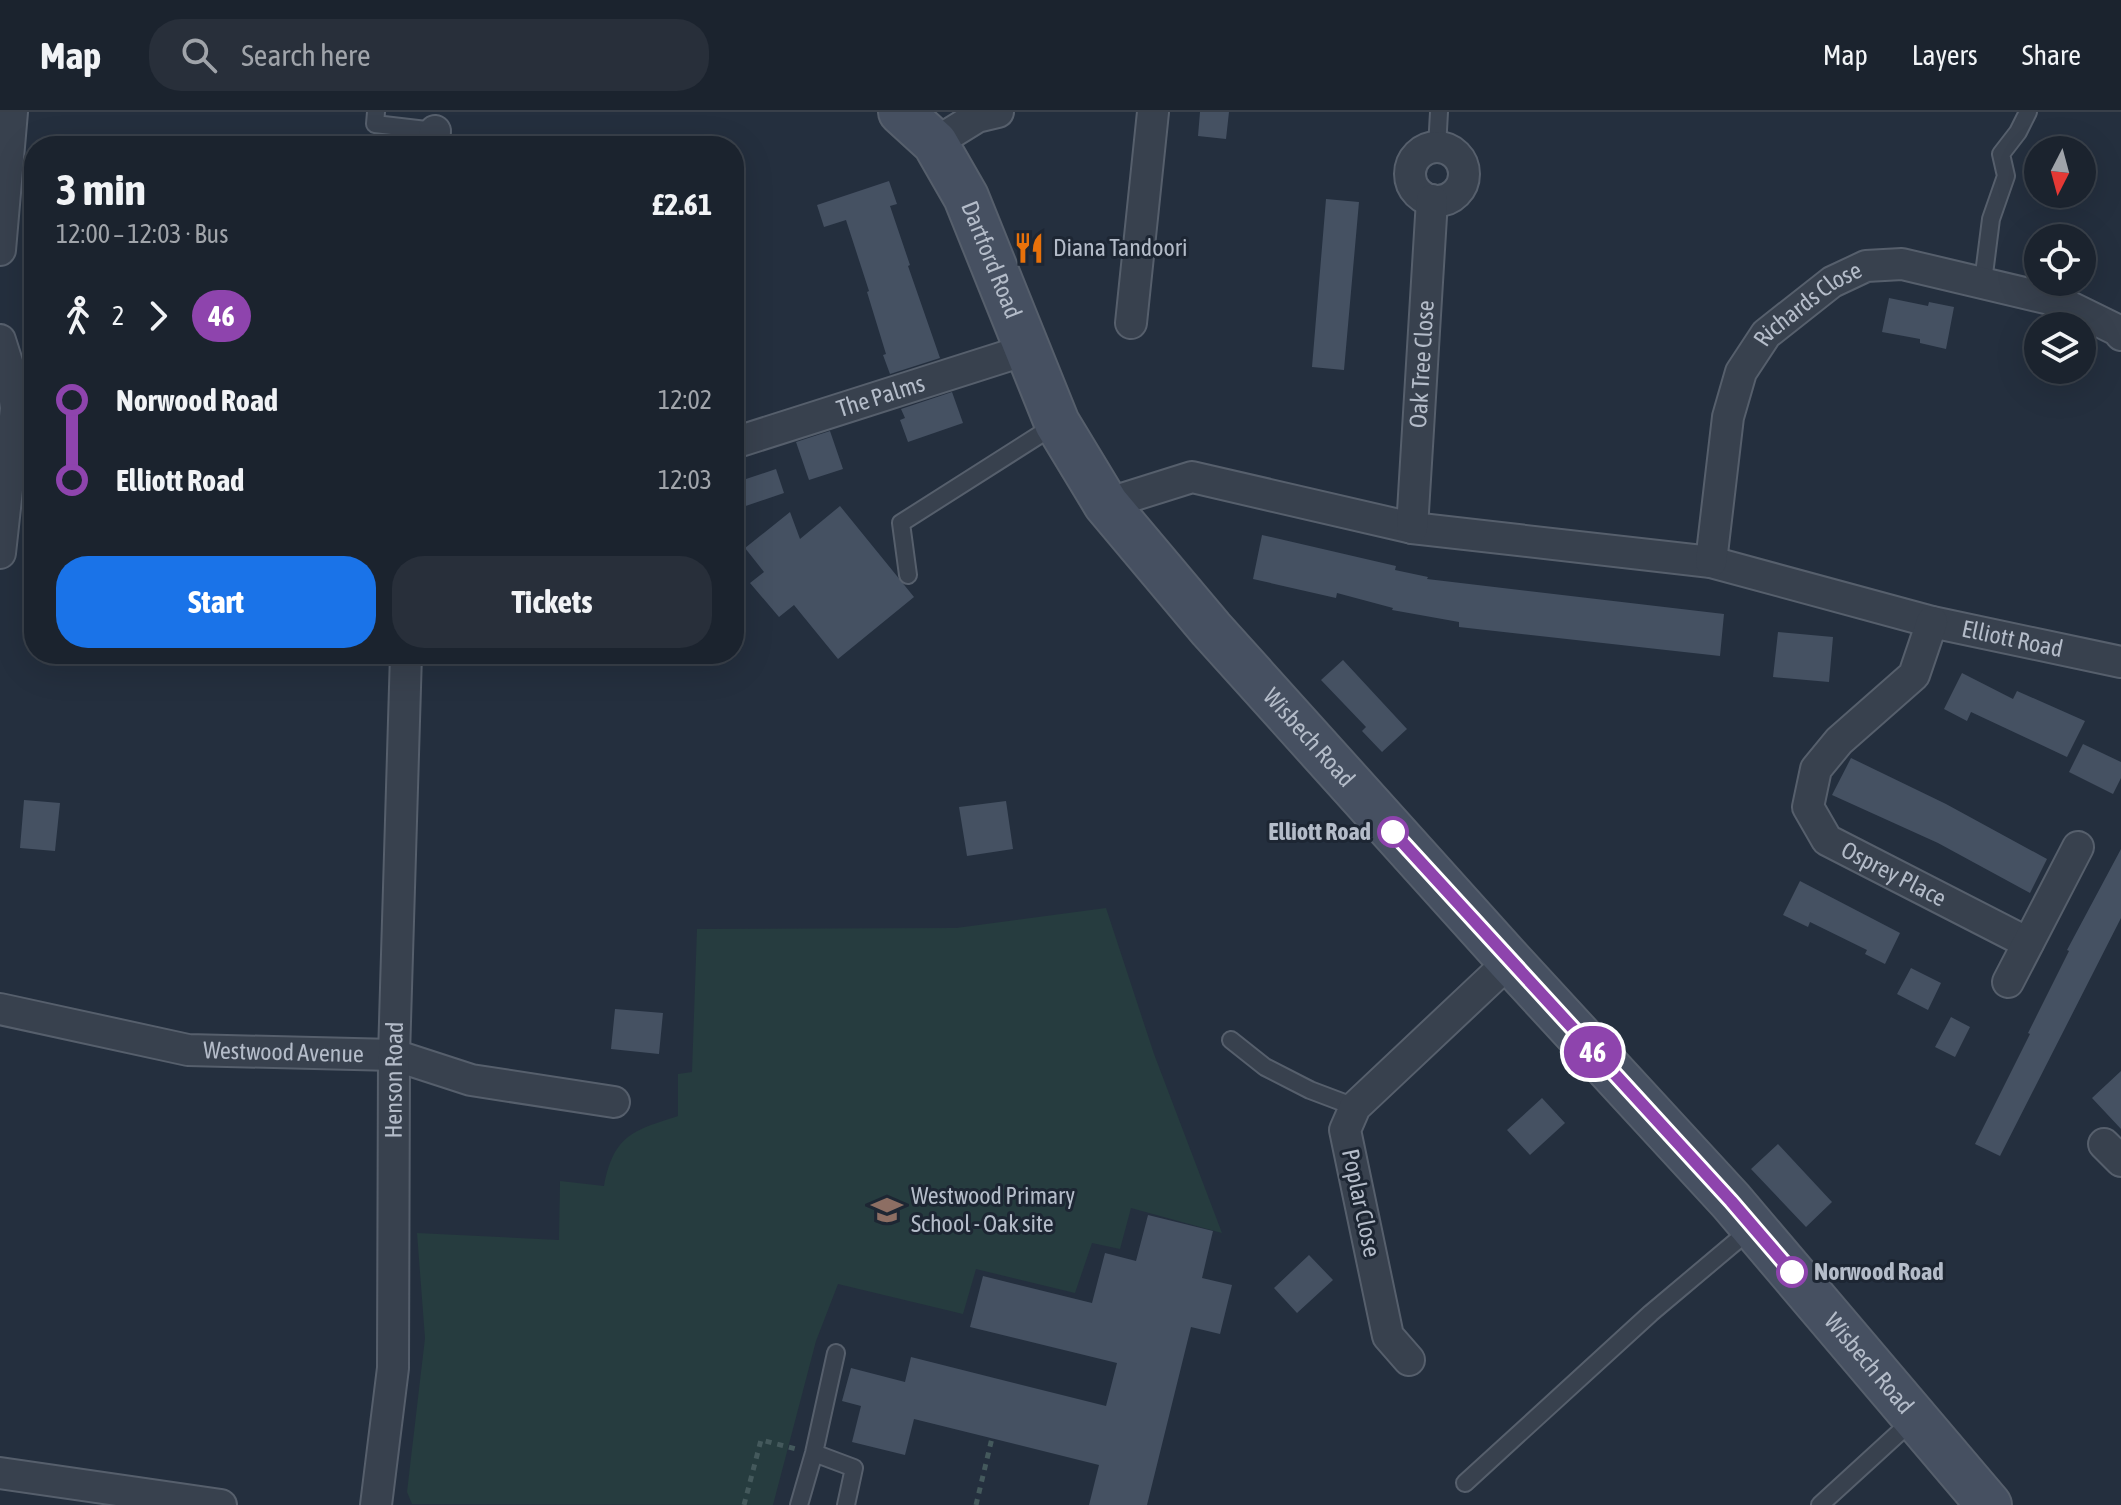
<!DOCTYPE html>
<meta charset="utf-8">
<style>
:root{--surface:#1b232e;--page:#282f3a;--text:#f1f3f6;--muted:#a0a4aa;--line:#39404a;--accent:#1a73e8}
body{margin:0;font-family:"Asap Condensed",sans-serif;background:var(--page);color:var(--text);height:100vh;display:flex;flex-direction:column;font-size:30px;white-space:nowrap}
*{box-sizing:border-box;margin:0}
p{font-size:26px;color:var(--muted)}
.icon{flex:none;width:44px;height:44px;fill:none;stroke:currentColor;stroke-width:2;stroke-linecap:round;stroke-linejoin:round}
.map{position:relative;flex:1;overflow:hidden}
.side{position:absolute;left:24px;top:24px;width:720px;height:528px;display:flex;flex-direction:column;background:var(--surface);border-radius:32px;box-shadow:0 8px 32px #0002,0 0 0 2px var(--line)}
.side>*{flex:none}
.badge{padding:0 16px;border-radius:26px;font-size:28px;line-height:52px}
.needle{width:52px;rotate:186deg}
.buttons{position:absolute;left:2024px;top:24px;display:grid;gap:16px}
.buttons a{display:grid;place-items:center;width:72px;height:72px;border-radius:50%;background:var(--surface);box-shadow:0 8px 32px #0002,0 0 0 2px var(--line);font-size:40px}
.map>.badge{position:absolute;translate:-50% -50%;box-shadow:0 0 0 4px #fff}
.legs{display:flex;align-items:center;gap:12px;height:88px;padding:0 32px;font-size:26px}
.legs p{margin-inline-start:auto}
.overview{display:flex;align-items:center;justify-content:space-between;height:136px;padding:0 32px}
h1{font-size:44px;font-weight:700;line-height:60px}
.button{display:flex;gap:16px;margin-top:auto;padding:16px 32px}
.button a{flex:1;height:92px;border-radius:32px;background:var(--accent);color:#fff;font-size:32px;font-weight:700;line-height:92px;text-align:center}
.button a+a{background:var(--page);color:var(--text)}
ul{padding:0 32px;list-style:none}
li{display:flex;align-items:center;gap:28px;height:80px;font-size:30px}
li i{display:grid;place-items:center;width:12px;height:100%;margin:0 10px;background:currentColor}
li i::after{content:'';width:20px;height:20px;margin:-10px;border:6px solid;border-radius:50%;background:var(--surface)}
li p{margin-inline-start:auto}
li:first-child i{background:linear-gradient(#0000 50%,currentColor 0)}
li:last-child i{background:linear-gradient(currentColor 50%,#0000 0)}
header{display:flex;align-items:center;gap:48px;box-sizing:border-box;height:112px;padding:0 40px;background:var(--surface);border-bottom:2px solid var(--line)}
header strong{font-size:38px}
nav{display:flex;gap:44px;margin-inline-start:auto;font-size:28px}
.search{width:560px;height:72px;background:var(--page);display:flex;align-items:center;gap:20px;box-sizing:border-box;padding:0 28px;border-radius:32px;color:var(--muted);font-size:30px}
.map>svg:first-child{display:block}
</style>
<header>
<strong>Map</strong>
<div class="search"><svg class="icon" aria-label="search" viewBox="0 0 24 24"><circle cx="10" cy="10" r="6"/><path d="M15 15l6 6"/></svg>Search here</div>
<nav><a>Map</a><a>Layers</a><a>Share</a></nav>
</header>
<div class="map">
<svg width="2121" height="1393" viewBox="0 0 2121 1393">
<rect width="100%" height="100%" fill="#242f3e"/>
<path fill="#263c3f" d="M1106,796l48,146 68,179 -91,-25 -11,41 -28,-6 -17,50 -99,-24 -13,45 -125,-30 -22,57 -43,164 -361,-1 -5,-12 18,-154 -8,-105 142,7 1,-59 44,5c10,-51 28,-55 74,-70v-42l14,-2 5,-143 259,-1z"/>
<path fill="#455162" d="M1200,0h29l-3,27 -28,-3z
M889,69l8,23 -7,2 20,59 -2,1 32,92 -50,16 -7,-19 3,-1 -19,-62 2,-1 -23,-71 -22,7 -7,-22z
M1326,87l33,3 -15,168 -32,-3z
M1889,186l39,8 1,-4 25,5 -8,42 -26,-6v-4l-38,-7z
M952,280l11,31 -55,19 -8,-22 5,-2 -4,-9z
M830,319l13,38 -34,11 -13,-38z
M776,357l8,24 -50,17v-27z
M840,394l74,91 -76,62 -44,-54 -15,12 -29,-34 14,-11 -19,-24 45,-36 10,27z
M1262,423l134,31 -1,4 33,7 -1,2 297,35 -4,42 -261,-29v-5l-67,-12 1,-2 -56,-15 -1,5 -83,-19z
M1778,520l55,5 -4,45 -56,-5z
M1343,548l64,69 -25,23 -20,-21 4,-4 -45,-47z
M1962,561l51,26 4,-8 68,30 -18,36 -96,-45 -4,9 -23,-12z
M2083,632l38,18v16l-8,16 -44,-22z
M1851,646l95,46 101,55 -17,34 -92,-50 -106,-48z
M24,688l36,3 -5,48 -35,-3z
M1006,689l7,48 -46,7 -8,-49z
M2121,737v69l-121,238 -25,-12 55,-110 -2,-1 41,-82 -2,-1z
M1800,769l100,52 -15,31 -20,-10 2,-4 -57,-28 -2,5 -25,-12z
M1911,856l30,15 -13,27 -31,-16z
M615,897l48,4 -4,41 -48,-5z
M1951,905l19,10 -15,30 -20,-10z
M2121,959v58l-29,-31z
M1542,986l23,25 -35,32 -23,-25z
M1778,1032l54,58 -26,25 -55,-58z
M1148,1103l65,16 -11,47 30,7 -12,49 -29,-7 -44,178h-58l10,-40 -185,-46 -9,36 -53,-13 9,-36 -19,-5 9,-33 54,14 6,-25 195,49 11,-43 -147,-36 13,-51 109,27 13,-50 31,8z
M1309,1143l24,25 -36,33 -23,-25z"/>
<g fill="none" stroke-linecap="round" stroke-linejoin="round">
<defs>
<path id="lane" d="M376,0l-1,12 60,7
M1437,36l2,-36
M1983,170l8,-63 15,-43 -5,-22 17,-22 10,-20
M908,463l-7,-52 154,-98
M1231,928l34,27 45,23 45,17
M814,1341l40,15 -8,37
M1465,1371l186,-170 101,-85
M799,1393l15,-52 22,-100
M1820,1393l94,-86"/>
<g id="street">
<path d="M935,31l42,-26 21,-5"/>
<path d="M434,34l1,-15"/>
<circle cx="1437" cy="62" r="27"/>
<path d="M0,138l12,-138"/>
<path d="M1131,211l22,-211"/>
<path d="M0,228l12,38 4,30 -16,145"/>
<path id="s1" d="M734,331l295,-94"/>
<path id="s2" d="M1106,392l86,-27 220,51 299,34 221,60 189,40"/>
<path id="s3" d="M1412,416l20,-328"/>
<path id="s4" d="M1711,450l17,-145 13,-45 25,-38 66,-52 34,-16 36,-2 156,37 59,29 4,5"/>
<path id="s5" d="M1932,510l-18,53 -75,66 -23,28 -8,38 19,33 201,103"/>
<path d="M2008,870l70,-135"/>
<path id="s6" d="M0,897l188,41 206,5 77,25 143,22"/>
<path d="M2104,1032l17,17"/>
<path d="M1409,1248l-21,-24 -43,-206 10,-23 155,-146"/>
<path d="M0,1361l221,32"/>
<path id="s7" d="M376,1393l17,-137 1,-313 12,-401"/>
</g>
<g id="secondary">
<path id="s8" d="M901,0l34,31 31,54 91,226 49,81 105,125 299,332 221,240 258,304"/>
</g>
</defs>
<use href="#lane" stroke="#565f6c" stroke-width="20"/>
<use href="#street" stroke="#565f6c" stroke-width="34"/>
<use href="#secondary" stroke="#565f6c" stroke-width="48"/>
<path stroke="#44595c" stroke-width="5" stroke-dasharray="6 6" stroke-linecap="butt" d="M744,1393l17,-65 35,9
M976,1393l16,-67"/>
<use href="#lane" stroke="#38414e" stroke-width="16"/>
<use href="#street" stroke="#38414e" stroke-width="30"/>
<use href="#secondary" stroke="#465061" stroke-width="44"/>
</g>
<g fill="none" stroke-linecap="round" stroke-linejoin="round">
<defs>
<path id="line-1" d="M1393,720l338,369 61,71"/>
</defs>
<use href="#line-1" stroke="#fff" stroke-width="18"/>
<use href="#line-1" stroke="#8e44ad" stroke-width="12"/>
</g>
<defs>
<symbol id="restaurant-bare" viewBox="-9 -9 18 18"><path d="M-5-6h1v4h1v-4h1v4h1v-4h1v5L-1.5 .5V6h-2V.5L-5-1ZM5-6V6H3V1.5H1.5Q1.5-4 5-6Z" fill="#e8710a" stroke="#1d2633" stroke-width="2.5" paint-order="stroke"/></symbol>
<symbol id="school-bare" viewBox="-9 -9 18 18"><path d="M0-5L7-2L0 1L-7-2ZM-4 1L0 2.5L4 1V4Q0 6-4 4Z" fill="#8d6e63" stroke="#1d2633" stroke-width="2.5" paint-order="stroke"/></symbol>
</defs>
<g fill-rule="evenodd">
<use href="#restaurant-bare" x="1007" y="114" width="44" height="44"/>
<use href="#school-bare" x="865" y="1076" width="44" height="44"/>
</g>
<g fill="#fff" stroke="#8e44ad" stroke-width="4">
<circle cx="1393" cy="720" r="14"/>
<circle cx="1792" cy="1160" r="14"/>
</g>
<g text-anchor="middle" stroke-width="6" stroke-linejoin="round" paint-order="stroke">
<g font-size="24" fill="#b4bcc9" stroke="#1d2633" text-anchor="start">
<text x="1053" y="144">Diana Tandoori</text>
<text x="911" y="1092">Westwood Primary<tspan x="911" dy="28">School - Oak site</tspan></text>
</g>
<g font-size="24" fill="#b4bcc9" stroke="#1d2633">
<text dy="8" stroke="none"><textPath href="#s8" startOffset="176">Dartford Road</textPath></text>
<text dy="8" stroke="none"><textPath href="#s4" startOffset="290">Richards Close</textPath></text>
<text dy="8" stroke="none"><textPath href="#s3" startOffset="164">Oak Tree Close</textPath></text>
<text dy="8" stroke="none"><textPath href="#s1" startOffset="154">The Palms</textPath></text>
<text dy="8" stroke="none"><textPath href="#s2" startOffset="928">Elliott Road</textPath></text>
<text dy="8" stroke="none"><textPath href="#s8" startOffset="756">Wisbech Road</textPath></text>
<text dy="8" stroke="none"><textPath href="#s5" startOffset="344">Osprey Place</textPath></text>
<text dy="8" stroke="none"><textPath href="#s6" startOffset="288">Westwood Avenue</textPath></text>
<text dy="8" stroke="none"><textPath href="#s7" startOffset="426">Henson Road</textPath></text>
<text transform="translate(1361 1091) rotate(78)" y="8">Poplar Close</text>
<text dy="8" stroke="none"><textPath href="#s8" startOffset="1596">Wisbech Road</textPath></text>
</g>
<g font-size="24" font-weight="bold" fill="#b4bcc9" stroke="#1d2633" text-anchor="end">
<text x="1371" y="728">Elliott Road</text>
<text x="1814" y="1168" text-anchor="start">Norwood Road</text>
</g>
</g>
</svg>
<div class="buttons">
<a><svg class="needle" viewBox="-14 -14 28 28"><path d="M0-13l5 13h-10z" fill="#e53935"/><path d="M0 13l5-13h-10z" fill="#a0a4aa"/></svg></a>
<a><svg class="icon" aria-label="locate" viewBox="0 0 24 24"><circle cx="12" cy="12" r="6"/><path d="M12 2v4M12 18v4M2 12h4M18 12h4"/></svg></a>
<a><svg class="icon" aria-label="layers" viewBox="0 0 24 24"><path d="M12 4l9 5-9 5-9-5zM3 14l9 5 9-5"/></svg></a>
</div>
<b class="badge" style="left:1593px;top:940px;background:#8e44ad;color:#fff">46</b>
<section class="side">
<div class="overview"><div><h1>3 min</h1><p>12:00 – 12:03 · Bus</p></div><b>£2.61</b></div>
<div class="legs"><svg class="icon" aria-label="walk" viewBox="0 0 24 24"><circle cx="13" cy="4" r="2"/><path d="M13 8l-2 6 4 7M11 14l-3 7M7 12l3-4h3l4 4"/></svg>2<svg class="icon" aria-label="forward" viewBox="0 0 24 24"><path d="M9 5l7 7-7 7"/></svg><b class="badge" style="background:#8e44ad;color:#fff">46</b></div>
<ul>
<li><i style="color:#8e44ad"></i><b>Norwood Road</b><p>12:02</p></li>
<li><i style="color:#8e44ad"></i><b>Elliott Road</b><p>12:03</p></li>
</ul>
<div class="button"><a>Start</a><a>Tickets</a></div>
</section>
</div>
